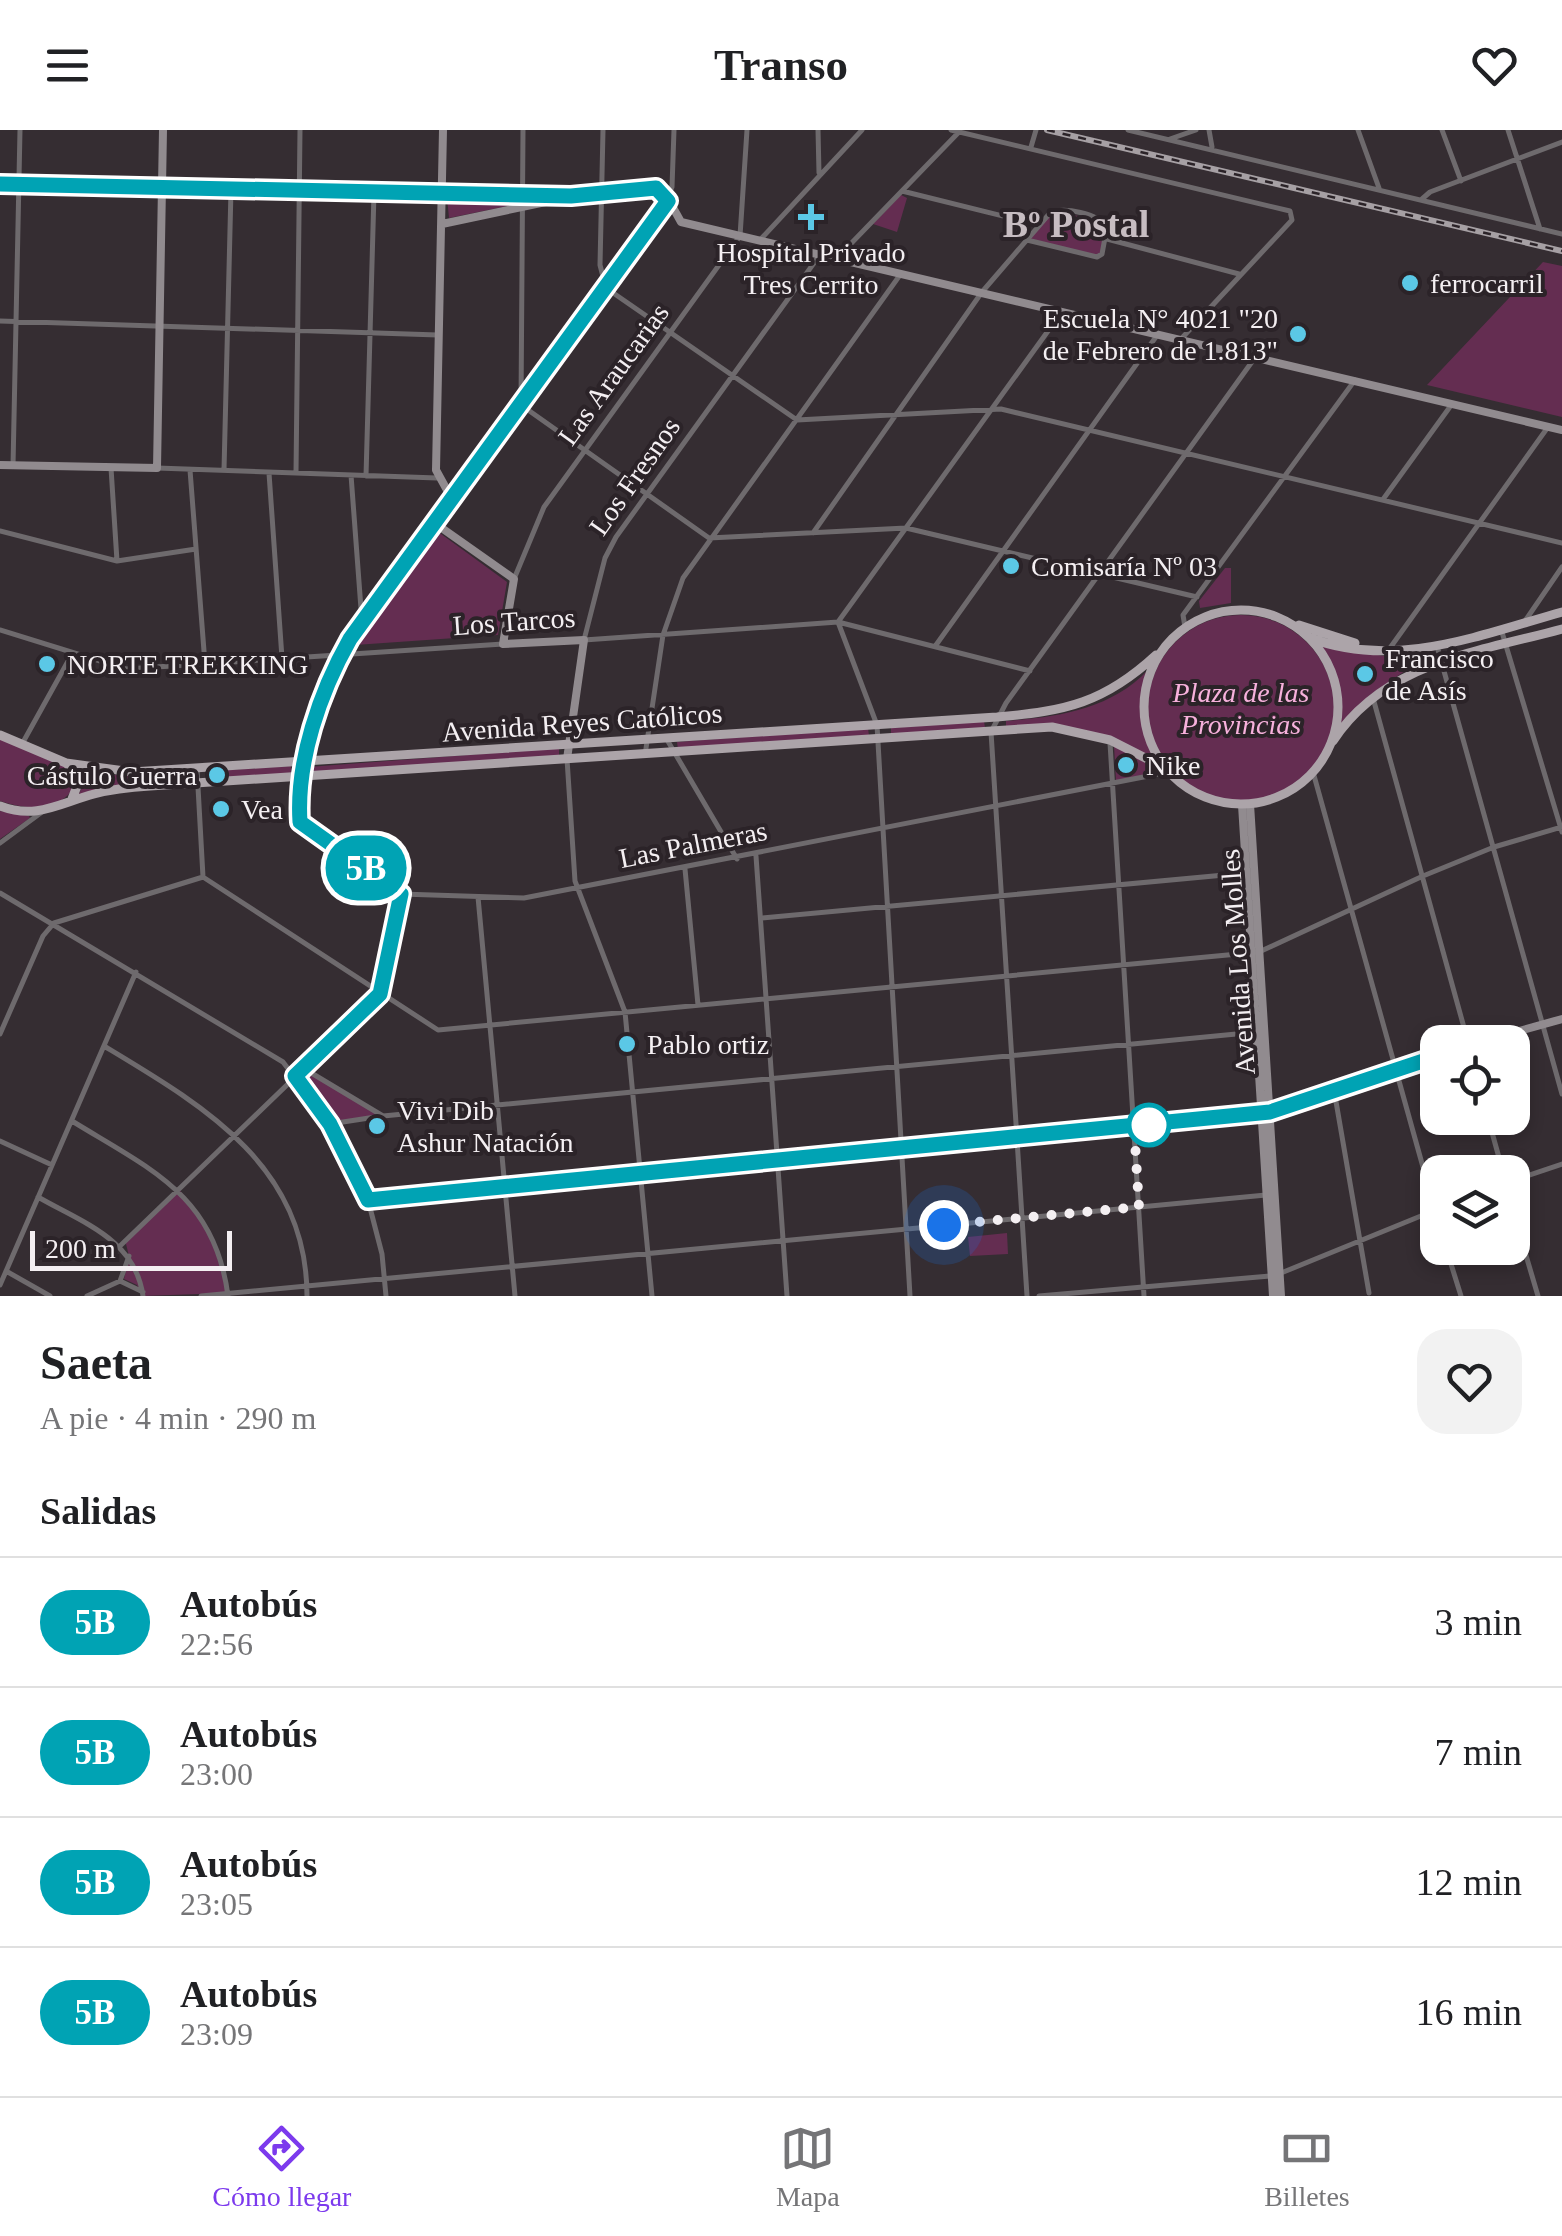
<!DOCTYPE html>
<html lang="es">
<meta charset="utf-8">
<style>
:root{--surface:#fff;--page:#f2f2f2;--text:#202124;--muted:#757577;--line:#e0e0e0;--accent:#7c3aed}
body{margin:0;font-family:Georgia,serif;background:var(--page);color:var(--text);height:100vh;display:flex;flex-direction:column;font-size:38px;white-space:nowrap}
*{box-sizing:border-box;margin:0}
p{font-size:32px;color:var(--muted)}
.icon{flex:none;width:55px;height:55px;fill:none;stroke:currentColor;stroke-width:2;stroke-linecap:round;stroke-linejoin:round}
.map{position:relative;height:1166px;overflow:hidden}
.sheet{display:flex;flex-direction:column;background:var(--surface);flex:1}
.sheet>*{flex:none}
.badge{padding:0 20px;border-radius:32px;font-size:35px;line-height:65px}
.buttons{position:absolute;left:1420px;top:895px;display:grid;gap:20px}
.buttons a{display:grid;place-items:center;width:110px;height:110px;border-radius:20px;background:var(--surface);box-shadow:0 5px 15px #0003;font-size:50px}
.scale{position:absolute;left:30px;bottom:25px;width:202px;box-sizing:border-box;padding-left:10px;border:5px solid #f4eff2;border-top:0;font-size:28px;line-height:35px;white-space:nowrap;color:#f4eff2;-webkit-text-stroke:8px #2b2328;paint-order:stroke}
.you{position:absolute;width:50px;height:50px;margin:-25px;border:8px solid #fff;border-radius:50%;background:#1a73e8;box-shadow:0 0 0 15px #1a73e833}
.map>.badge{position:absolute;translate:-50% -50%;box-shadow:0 0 0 5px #fff}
h2{padding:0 40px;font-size:38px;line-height:90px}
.round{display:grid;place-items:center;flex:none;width:105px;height:105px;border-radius:30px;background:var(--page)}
.headline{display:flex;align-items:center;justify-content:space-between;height:170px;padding:0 40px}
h1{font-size:48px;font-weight:800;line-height:75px}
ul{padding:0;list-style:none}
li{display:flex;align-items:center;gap:30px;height:130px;padding:0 40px;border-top:2px solid var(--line)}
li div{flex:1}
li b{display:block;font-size:38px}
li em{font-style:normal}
li .badge{min-width:110px;font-weight:700;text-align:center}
header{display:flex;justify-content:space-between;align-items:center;height:130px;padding:0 40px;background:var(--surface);font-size:45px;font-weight:800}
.dock{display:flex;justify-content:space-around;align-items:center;height:140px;border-top:2px solid var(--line);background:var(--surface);font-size:28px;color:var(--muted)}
.dock a{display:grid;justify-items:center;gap:5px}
.dock .selected{color:var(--accent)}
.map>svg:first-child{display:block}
</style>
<header><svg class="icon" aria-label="menu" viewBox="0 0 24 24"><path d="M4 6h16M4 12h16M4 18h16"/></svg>Transo<svg class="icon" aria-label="heart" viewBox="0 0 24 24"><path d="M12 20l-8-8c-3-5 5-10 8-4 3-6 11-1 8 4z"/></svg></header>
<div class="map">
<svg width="1562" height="1166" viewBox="0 0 1562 1166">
<rect width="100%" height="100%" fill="#352d32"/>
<path fill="#642d51" d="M901,65l6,3 -10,34 -24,-8z
M447,67l72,1 -1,6 -69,14z
M1054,80l52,13 -6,33 -73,-16z
M1543,132l19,4v151l-135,-32z
M437,401l70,51 -9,53 -143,10z
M1225,438h6v35l-31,5 -1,-7z
M1148 578a93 93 0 1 1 186 0a93 93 0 1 1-186 0Z
M1316,514l73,13 26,-2 3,7 -48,33 -34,35 1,-46z
M1148,540l-5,49 15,41c-56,-27 -89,-38 -152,-34v-5c51,-4 104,-11 142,-51z
M984,591l1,7 -94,6v-6z
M868,598l1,8 -191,13 -1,-7z
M0,608l66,28 9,19c-14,28 -49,25 -75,16z
M1114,616l43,23 1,4 -42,8z
M559,618v8l-251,19v-8z
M291,636v10l-80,5 -1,-10z
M78,639l35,6 77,-2 3,5 -115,18 5,-11z
M0,681l29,5 1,2 -30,21z
M303,938l80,48 -53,8 -35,-48z
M178,1058l30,39 20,66 -86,3 -5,-11 -13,-6 5,-23 -4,-16z
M1007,1103l1,21 -38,2 -2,-19z"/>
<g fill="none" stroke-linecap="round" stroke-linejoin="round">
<path stroke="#6e6a6d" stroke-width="5" d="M523,0l-2,275 188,133 197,-10 291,69
M603,0l-3,135 6,23 191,132 204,-11 561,134
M818,0l1,43
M951,0l339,81 2,9 -111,119
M1128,0l434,104
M1209,0l3,17
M1358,0l21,58
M1442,0l19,51
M1508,0l32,99
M1170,9l26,-9
M1031,17l5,-17
M0,54l161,4
M902,61l137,34
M1422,69l8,-7 132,-50
M1107,109l132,35
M760,110l102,-110
M819,126l-203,281 -11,21 -21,82 254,-18 192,49
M837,128l122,-126
M0,191l438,14
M13,336l7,-336
M111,338l6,93
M157,338l280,10
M190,340l15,194
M224,340l7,-280
M269,343l13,185
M296,343l4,-343
M351,345l11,147
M366,346l8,-283
M1384,368l68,-94
M453,371l206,-284 13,-30 2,-57
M0,401l117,30 79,-12
M813,403l169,-241 68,-79c14,-7 48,1 57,14l-5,27 -5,3 -70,-17
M514,449l30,-72 196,-271 7,-106
M1525,491l37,-54
M1185,497l-2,-12 172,-235
M1501,499l61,203
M0,500l126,39 377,-25
M936,515l222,-311
M1437,516l125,448
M1390,518l158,-221
M1373,568l95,344
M666,608l71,121
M1110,613l34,553
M22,614l50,-90
M645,625l18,-120 20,-57 217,-303
M567,629l8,122 50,131 27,284
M197,639l6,108 235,153 821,-78 164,-76 71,-29 68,-20
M1313,642l125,449
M298,648l2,44 101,72 123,4 645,-126
M0,713l42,-31
M756,726l31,440
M685,739l13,136
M0,763l283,169 47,62 38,76 14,54 4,42
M478,767l37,399
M762,788l484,-45
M0,904l43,-98 11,-13 149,-46
M104,916c98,59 203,119 203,250
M303,938l80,48 874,-84
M1334,960l35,203
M1488,988l15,54
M72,991c78,48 143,74 156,175
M330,994l52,-8
M0,1011l52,24
M1512,1051l50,-17
M38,1067c45,26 97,42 105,99
M1512,1078l26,88
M121,1115l255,-246 9,-19 16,-86
M1446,1118l15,48
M6,1141l44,25
M1281,1143l157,-64
M120,1151l9,-25
M0,1155l136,-313
M87,1166l33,-15 23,11
M201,1166l1065,-101
M910,1166l-33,-571 -39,-103 223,-309
M1027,1166l-36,-564 15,-29 248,-344
M1039,1166l231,-20"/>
<path stroke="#918b8f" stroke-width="8" d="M161,58l410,8 84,-8 11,7 15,27 881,208
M442,94l118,-25
M0,335l157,3 6,-338
M436,394l78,55 -11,65 81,-4 -17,119
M298,648l43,-123 112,-154 -17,-31 7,-340
M1250,674l31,492
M1242,675l31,491
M1480,912l82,-23
M368,1070l902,-88 168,-56"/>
<path stroke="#aca4a9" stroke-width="9" d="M1144 577a97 97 0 1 1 194 0a97 97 0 1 1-194 0Z
M1299,495l56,18
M1310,508c84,32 170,-3 252,-26
M0,605l66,28 66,9 865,-55c69,-6 107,-14 159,-62
M1333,611c52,-79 145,-89 229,-112
M68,635l11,16 -7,18
M0,676c36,14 60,-3 94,-12 18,-5 38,-7 56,-8l902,-59 58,13 57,29"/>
<defs>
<path id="rail" d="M1047,0l515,121"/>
</defs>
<use href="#rail" stroke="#a6a0a4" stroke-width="6"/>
<use href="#rail" stroke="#2b2328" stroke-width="2.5" stroke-dasharray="8" stroke-linecap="butt"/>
</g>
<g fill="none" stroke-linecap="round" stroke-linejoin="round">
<defs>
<path id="line" d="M0,54l571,12 85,-8 12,13 -318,438c-30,53 -54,122 -50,183l101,72 -21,100 -85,82 35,48 38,76 902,-88 168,-56"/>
</defs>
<use href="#line" stroke="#fff" stroke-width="22"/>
<use href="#line" stroke="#00a3b4" stroke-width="15"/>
<path stroke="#f4eff2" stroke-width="10" stroke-dasharray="0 18" d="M944,1095l195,-18 -5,-81 15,-1"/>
</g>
<g fill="#5bc8e6" stroke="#2b2328" stroke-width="4">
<path d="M806 72h10v10h10v10h-10v10h-10v-10h-10v-10h10z"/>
<circle cx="1410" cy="153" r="10"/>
<circle cx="1298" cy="204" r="10"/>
<circle cx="1011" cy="436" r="10"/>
<circle cx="47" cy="534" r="10"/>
<circle cx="1365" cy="544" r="10"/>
<circle cx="1126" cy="635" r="10"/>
<circle cx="217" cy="645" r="10"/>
<circle cx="221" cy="679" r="10"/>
<circle cx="627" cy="914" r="10"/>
<circle cx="377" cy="996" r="10"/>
</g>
<circle fill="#fff" stroke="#00a3b4" stroke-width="5" cx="1149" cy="995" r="20"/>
<g text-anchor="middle" stroke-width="8" stroke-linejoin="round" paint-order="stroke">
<g font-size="28" fill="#f4eff2" stroke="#2b2328" text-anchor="start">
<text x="811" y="132" text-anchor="middle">Hospital Privado<tspan x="811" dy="32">Tres Cerrito</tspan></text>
<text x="1430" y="163">ferrocarril</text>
<text x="1278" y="198" text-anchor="end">Escuela N° 4021 "20<tspan x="1278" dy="32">de Febrero de 1.813"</tspan></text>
<text x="1031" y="446">Comisaría Nº 03</text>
<text x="1385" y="538">Francisco<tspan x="1385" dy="32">de Asís</tspan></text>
<text x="67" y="544">NORTE TREKKING</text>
<text x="1146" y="645">Nike</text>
<text x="197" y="655" text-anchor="end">Cástulo Guerra</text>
<text x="241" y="689">Vea</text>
<text x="647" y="924">Pablo ortiz</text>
<text x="397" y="990">Vivi Dib<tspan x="397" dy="32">Ashur Natación</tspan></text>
</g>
<g font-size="28" fill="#f4eff2" stroke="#2b2328">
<text transform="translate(613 244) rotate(-54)" y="10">Las Araucarias</text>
<text transform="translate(634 346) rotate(-55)" y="10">Los Fresnos</text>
<text transform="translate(514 491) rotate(-4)" y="10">Los Tarcos</text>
<text transform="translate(582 592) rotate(-4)" y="10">Avenida Reyes Católicos</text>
<text transform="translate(693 714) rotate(-11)" y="10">Las Palmeras</text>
<text transform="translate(1237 832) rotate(-94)" y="10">Avenida Los Molles</text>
</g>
<g font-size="28" font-style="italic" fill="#f7b1dc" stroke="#2b2328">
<text x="1241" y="572">Plaza de las<tspan x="1241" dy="32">Provincias</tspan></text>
</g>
<g font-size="38" font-weight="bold" fill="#c7bdc2" stroke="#2b2328">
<text x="1076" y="107">Bº Postal</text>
</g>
</g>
</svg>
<div class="buttons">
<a><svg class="icon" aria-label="locate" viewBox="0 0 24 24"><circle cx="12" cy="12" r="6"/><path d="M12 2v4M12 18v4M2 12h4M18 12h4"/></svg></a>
<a><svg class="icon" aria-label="layers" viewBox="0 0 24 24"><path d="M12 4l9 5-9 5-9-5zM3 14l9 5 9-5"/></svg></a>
</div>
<div class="scale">200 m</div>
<div class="you" style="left:944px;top:1095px"></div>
<b class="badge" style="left:366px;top:738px;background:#00a3b4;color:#fff">5B</b>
</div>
<section class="sheet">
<div class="headline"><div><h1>Saeta</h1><p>A pie · 4 min · 290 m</p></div><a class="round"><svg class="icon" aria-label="heart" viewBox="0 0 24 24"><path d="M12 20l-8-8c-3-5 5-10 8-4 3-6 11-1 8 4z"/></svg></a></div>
<h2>Salidas</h2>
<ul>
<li><span class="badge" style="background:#00a3b4;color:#fff">5B</span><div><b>Autobús</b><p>22:56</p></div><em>3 min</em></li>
<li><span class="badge" style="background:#00a3b4;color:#fff">5B</span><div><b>Autobús</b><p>23:00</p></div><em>7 min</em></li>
<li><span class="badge" style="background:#00a3b4;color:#fff">5B</span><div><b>Autobús</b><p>23:05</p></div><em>12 min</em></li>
<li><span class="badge" style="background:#00a3b4;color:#fff">5B</span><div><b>Autobús</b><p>23:09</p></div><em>16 min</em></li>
</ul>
</section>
<nav class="dock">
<a class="selected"><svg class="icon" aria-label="directions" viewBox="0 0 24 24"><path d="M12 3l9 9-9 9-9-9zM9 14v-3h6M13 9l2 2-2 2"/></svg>Cómo llegar</a>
<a><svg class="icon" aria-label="map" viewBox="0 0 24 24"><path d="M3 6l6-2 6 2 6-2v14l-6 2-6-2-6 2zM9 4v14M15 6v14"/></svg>Mapa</a>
<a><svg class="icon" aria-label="tickets" viewBox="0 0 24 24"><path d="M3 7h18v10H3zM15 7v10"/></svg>Billetes</a>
</nav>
